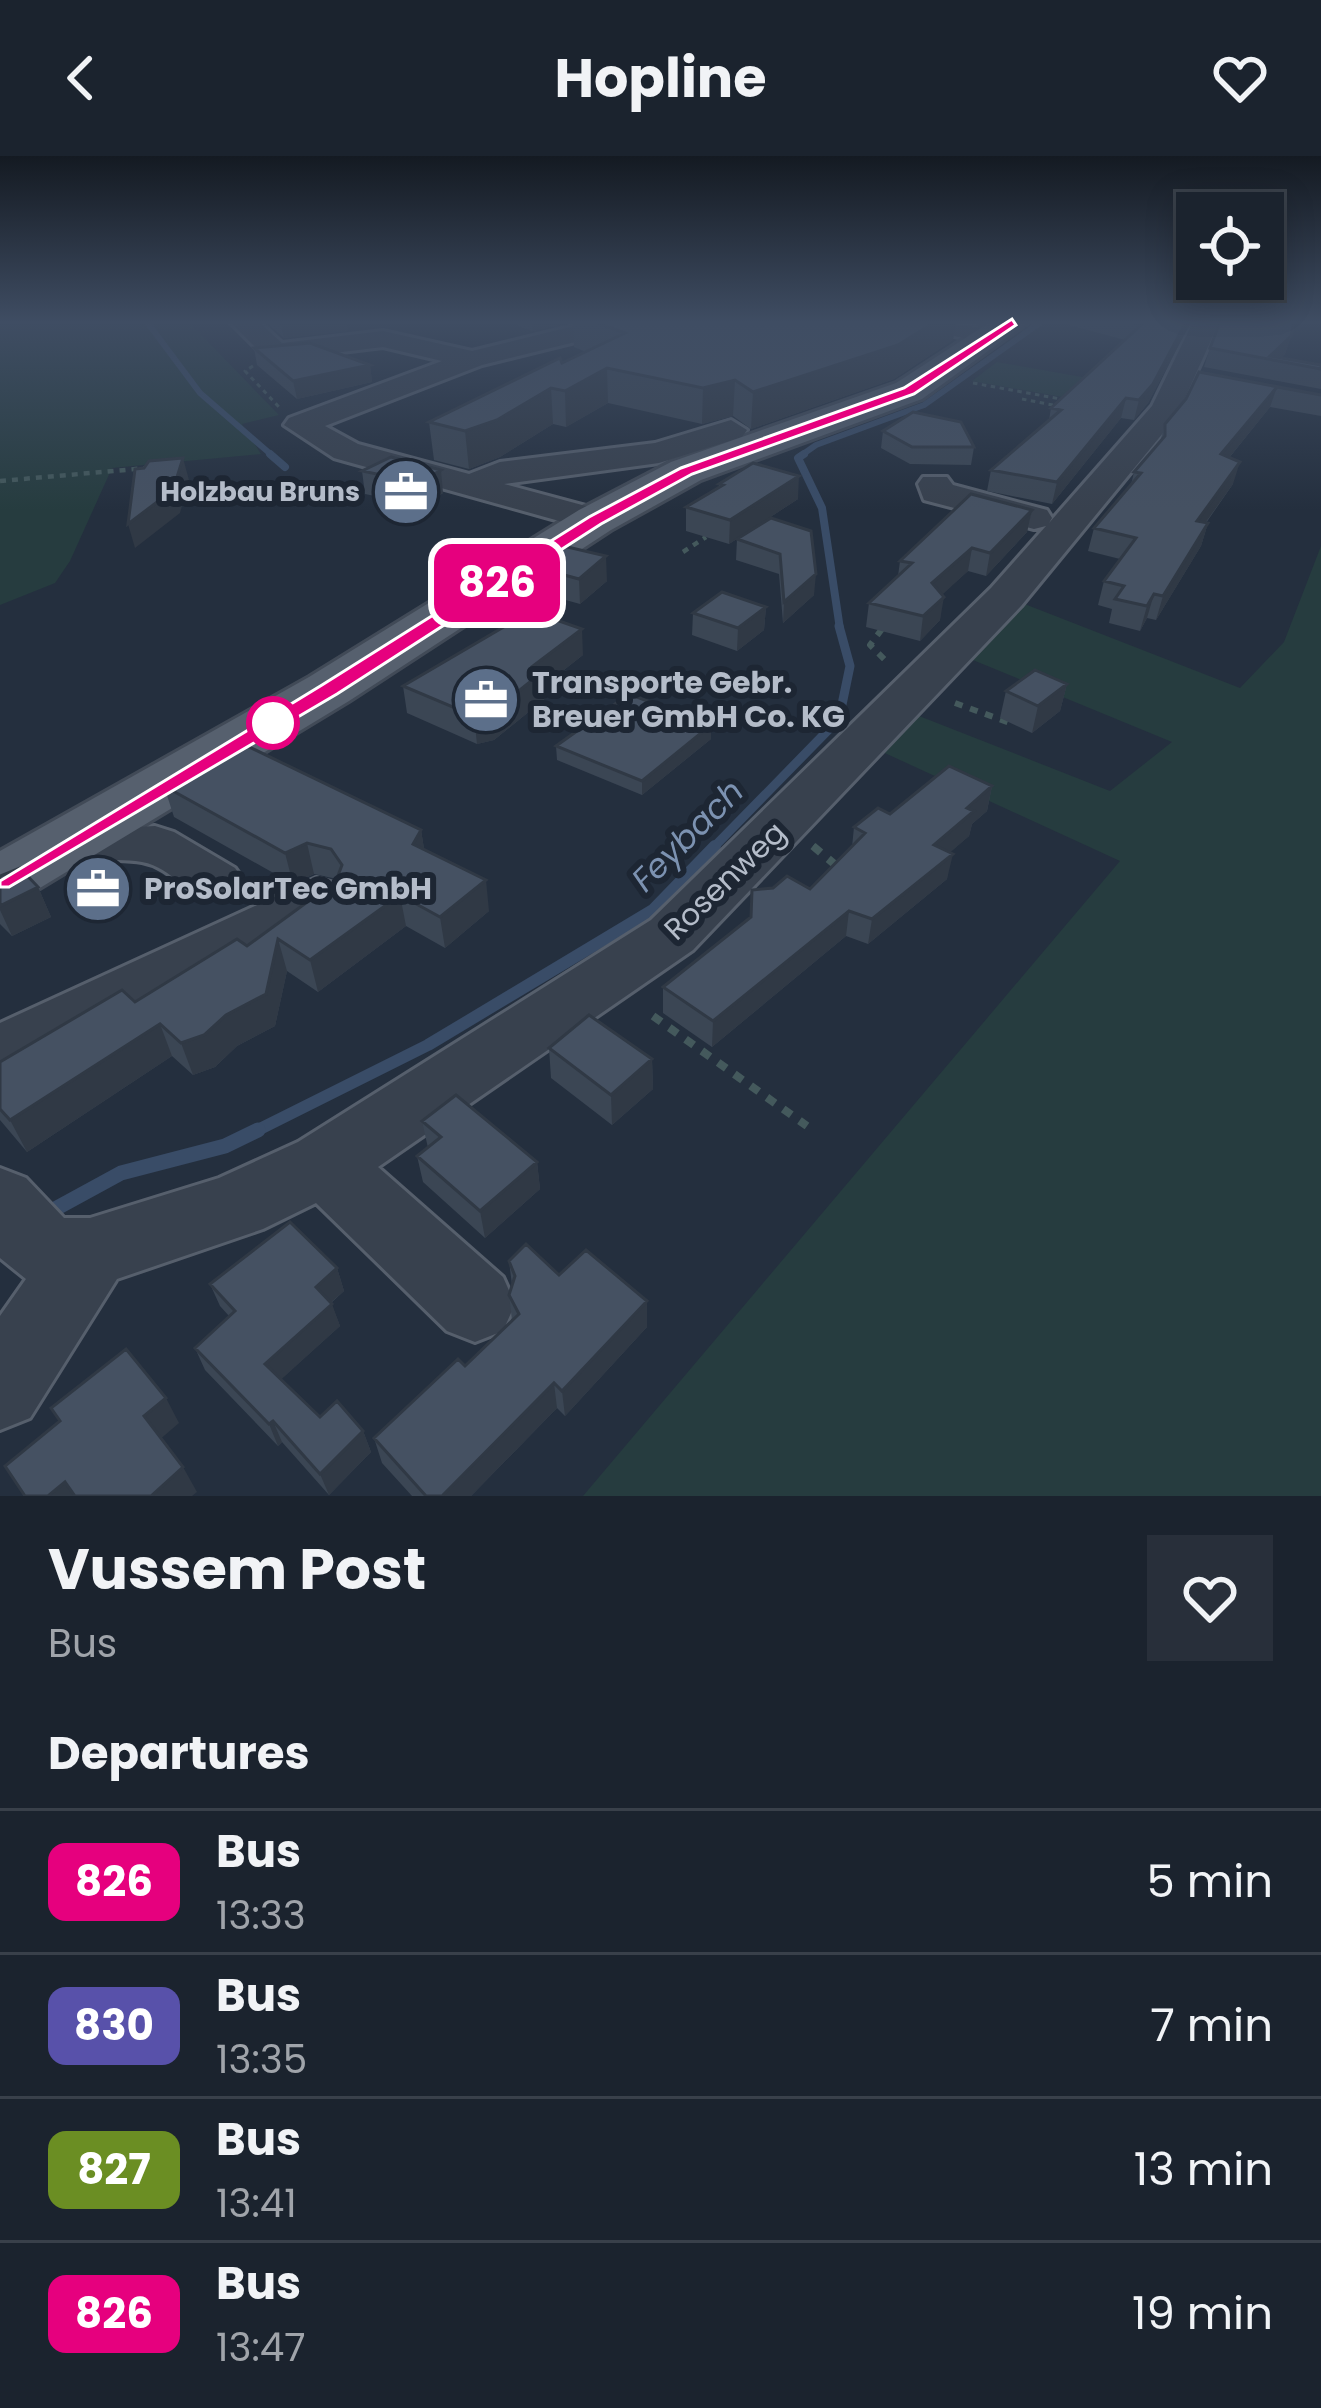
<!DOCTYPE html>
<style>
:root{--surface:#1b232e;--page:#282f3a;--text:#f1f3f6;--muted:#a0a4aa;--line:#39404a}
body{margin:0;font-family:Poppins,sans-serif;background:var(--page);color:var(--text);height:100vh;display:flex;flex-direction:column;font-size:45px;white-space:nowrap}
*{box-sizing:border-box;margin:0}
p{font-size:39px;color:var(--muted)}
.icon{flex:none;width:66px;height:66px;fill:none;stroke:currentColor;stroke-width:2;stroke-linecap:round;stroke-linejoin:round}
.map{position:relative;height:1340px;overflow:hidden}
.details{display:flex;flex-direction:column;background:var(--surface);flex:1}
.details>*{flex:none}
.badge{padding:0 24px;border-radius:18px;font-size:42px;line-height:78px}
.controls{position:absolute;left:1176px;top:36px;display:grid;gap:24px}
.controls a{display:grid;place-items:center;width:108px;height:108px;border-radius:0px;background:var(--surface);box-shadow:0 6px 30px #0003,0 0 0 3px var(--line);font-size:60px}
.map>.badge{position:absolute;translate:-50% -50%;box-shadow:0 0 0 6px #fff}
h2{padding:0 48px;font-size:45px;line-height:108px}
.round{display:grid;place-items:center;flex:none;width:126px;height:126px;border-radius:0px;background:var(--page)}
.overview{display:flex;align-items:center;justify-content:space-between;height:204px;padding:0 48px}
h1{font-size:57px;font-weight:700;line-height:90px}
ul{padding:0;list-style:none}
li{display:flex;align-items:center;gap:36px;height:144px;padding:0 48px;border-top:3px solid var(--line)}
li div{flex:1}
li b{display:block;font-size:45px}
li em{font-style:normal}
li .badge{min-width:132px;font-weight:700;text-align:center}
header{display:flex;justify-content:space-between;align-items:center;height:156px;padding:0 48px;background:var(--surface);font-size:54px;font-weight:700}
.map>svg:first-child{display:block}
</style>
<header><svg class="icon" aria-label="back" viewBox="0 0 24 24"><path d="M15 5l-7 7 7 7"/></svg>Hopline<svg class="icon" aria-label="heart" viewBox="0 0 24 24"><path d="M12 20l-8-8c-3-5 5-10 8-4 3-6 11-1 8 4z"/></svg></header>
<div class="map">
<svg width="1321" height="1340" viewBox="0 0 1321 1340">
<rect width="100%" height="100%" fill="#242f3e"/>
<path fill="#263c3f" d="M0,166h189l90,93 -37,9 19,30 -149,14 -42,93 -15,22 -55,22z
M997,206l113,20 -20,20 -118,-21z
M1321,390v950h-738l537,-635 -244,-112 38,-35 196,77 62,-49 -204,-84 54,-55 218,85 44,-46z"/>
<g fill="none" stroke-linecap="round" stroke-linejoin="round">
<path stroke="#394c67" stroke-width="6" d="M147,166l53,71 74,64
M799,301l17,-12 108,-40 117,-83"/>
<path stroke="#394c67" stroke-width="8" d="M270,298l15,13
M804,298l-6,4 24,50 18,121"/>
<path stroke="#394c67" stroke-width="9" d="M712,693l127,-130 11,-53 -11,-40"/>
<path stroke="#394c67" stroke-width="12" d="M252,977l176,-88 225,-135 62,-64"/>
<path stroke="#394c67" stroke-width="15" d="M44,1059l77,-42 104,-27 33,-16"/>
<defs>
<path id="minor" d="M230,166h29l23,21 101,-12 89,20 118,-29h46l-4,6 -150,37 -157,61 33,18 111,30 31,-12 155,-19 76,-23 16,10 -5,7 -83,26 -155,21 104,28 5,8 -5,8 -13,3 -261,-73 -50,-33 5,-7 153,-57 -59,-14 -107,13 -10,-2z
M934,166l68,8 4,6 -13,8 -58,-12z
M1193,166h26l-42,94 -156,190 -328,344 -315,217 125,110 12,27 -12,27 -28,11 -28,-11 -131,-128 -53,26 -146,50 -87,139 -30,12v-114l26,-37 -26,-21v-90l26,10 38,40h26l129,-40 79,-36 353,-222 340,-332 55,-62 -12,3 -110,-29 -6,-16 5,-7h24l6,8 94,25 5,8 -3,5 103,-117z
M85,659l35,13 35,-2 19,6 61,36 9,13 -9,13c-49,14 -55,-25 -93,-32 -34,-6 -60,7 -84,-30l8,-12z
M316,722l21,6 8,14 -8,14 -313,158 -24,8v-55z"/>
<path id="major" d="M990,166h38l-106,77 -221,81 -90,50 -262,171 -324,196 -25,7v-53l309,-174 270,-167 92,-48 225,-79z"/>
</defs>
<use href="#minor" stroke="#565f6c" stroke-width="6"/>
<use href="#major" stroke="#414a57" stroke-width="6"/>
<path stroke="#44595c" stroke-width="3" stroke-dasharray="4.5 4.5" stroke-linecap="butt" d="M253,210l-8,5 34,36
M973,227l93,17
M1022,243l36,7"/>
<path stroke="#44595c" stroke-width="4.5" stroke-dasharray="6 6" stroke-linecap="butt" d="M0,325l147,-13
M683,396l23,-15"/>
<path stroke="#44595c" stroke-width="6" stroke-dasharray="8 8" stroke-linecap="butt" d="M882,473l-12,16 18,18
M955,547l55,20
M813,690l4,3"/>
<path stroke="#44595c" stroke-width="8" stroke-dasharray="10 10" stroke-linecap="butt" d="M813,690l26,22
M653,860l154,110"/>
<use href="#minor" fill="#38414e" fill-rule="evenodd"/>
<use href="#major" fill="#56606e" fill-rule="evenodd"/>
</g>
<path fill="#3b4654" d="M266,166h80l2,9 -64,7z
M518,166h53l-38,9 -15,-5z
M573,166h383l-3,18 -59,39 -143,50 -18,-13 -31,8 -94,-21 -42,24 -13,-3 -53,33 -31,12 -35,-9 -5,-38 157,-70 -12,-5z
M1070,166h121l-43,81 -14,17 -13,-2 -69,86 -65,-13 4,-21 58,-50 2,-12 74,-68 -56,-15z
M1291,180l-6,18 -4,4 40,7v24l-117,-22 6,-19z
M254,192l116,17 2,17 -75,17 -40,-34z
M1199,216l122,22v22l-51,-9 -41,51 4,26 -27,39h2l-7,23 -45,74 -9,-2 -7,13 -31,-8 3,-14 -14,-4 6,-24 16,-22 -32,-8 6,-23 37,-43 3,-13 26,-30 5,-18 21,-25z
M883,275l91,16 -3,18 -61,-1 -29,-16z
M391,301l52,36 -20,13 -58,-12 -3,-23z
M719,328l79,15 -69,45 -43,-13v-24l33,-19z
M1032,354l-5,22 -41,44 -18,-5 -26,23 -2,26 -20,21 -54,-14 3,-24 29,-27 2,-15z
M811,375l3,64 -31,28 -4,-49 -43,-14 1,-21z
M531,410l76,15 -27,23 -47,-13z
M766,451l-2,23 -27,21 -45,-16 1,-22z
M583,499l-37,29 1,13 -53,43 -17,4 -70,-31 -4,-27z
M1067,528l-7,27 -28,22 -32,-15 6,-27z
M711,583l-69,56 -85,-35 -1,-14z
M164,630l257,44 3,19 65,62 -44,37 -39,-22 -88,66 -31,-21 -12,55 -38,20 -22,21 -22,8 -21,-19 -145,96 -27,-32v-58l135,-60 112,-56 90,-67 -23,-5 -21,10 -119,-67z
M992,630l-5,25 -15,13 -3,12 -19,16 -3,27 -79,65 -22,-8 -134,111 -49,-34v-26l87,-69 2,-28 58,-1 42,-42 2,-20 36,-13z
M0,720l38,11 13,30 -39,19 -12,-12z
M549,892l103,11 1,30 -41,36 -61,-47z
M422,965l115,41 3,27 -55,49 -62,-56 -6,-26 11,-8z
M509,1105l138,40v26l-82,89 -8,-8 -86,88h-59l-30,-33 -8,-25 91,-72 47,-46 -3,-25 3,-10z
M337,1112l7,23 -13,12 9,23 -59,53 39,38 43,14 8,21 -42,43 -47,-53 -4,4 -73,-76 -10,-22 34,-32 -9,-10 -10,-22z"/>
<path fill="#303945" d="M280,166h66l2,9 -64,7z
M532,166h39l-38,9z
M935,166h21l-3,18 -59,39 -143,50 2,-37z
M1186,166h5l-43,81 -14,17 5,-20z
M1291,180l-6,18 -6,7 -9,-5z
M370,209l2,17 -75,17 -4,-18z
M607,212l1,35 -42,24 -1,-36z
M735,224l-2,36 -31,8 1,-36z
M1277,231l-7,20 -55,68 6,-21z
M551,232l2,36 -53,33 -31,12 -4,-38z
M1126,242l-5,20 -69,86 5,-22z
M183,302l6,22 -9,33 -45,35 -7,-24z
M1240,306l-7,22 -43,60 7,-23z
M441,314l2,23 -20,13 -3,-23z
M799,320l-1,23 -69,45 1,-24z
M1032,354l-5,22 -41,44 4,-23z
M1208,367l-7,23 -45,74 7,-24z
M972,392l-4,23 -39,36 3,-24z
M606,400l1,25 -27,23 -1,-25z
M816,418l-2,21 -31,28 1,-21z
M1154,438l-7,24 -7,13 7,-25z
M944,441l-4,23 -20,21 3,-25z
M766,451l-2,23 -27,21 1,-23z
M582,473l1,26 -37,29 1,13 -53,43 -17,4 -3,-28 59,-50z
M1067,528l-7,27 -28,22 6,-27z
M711,569v14l-69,56v-14z
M992,630l-5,25 -15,13 -3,12 -39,34 4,-25 33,-37z
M421,674l5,31 -13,-17z
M307,687l7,31 -21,10 -8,-31z
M953,698l-6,25 -79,65 4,-25z
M486,724l3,31 -44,37 -5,-31z
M38,731l13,30 -39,19 -12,-26v-4z
M400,739l6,31 -88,66 -8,-32z
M849,755l-3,25 -134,111 1,-26z
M278,783l9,32 -12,55 -38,20 -22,21 -22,8 -12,-32z
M160,868l12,32 -145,96 -17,-32z
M652,903l1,30 -41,36 -1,-30z
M537,1006l3,27 -55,49 -5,-27z
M337,1112l7,23 -21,18 -7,-22z
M647,1145v26l-82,89 -3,-25z
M332,1148l8,22 -66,60 -9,-22z
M554,1227l3,25 -86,88h-29z
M166,1242l13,25 -21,18 -14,-25z
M273,1265l9,21 -4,4 -9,-22z
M363,1275l8,21 -42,43 -9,-21z
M183,1311l14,25 -5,4h-41z
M65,1326l11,14h-28z"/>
<path fill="#455162" stroke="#303945" stroke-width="3" d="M595,166h340l-37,23 -145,47 -18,-12 -32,8 -96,-20 -42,23 -14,-3 -54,32 -32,11 -36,-9 131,-64 2,5 63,-30z
M1130,166h56l-33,62 -14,16 -13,-2 -69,84 -66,-12 70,-60 -10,-2 90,-83z
M1220,166h74l-3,14 -21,20 51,9v4l-111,-21z
M310,187l60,22 -77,16 -39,-33z
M1199,216l122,23 -44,-8 -56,67 19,8 -43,59 11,2 -45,73 -9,-2 -7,12 -32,-7 9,-13 -20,-5 32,-43 -42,-10 47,-55 -7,-1 31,-36v-12l21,-25z
M913,256l48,10 13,25h-62l-29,-16z
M391,301l50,13 -21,13 -58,-12z
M183,302l-10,32 -45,34 7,-55 9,-1 5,-7z
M753,307l46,13 -69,44 -44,-13 37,-22 -4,-1z
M971,338l61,16 -42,43 -18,-5 -40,35 12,14 -21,19 -54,-13 43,-40 -12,-2z
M771,362l40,13 5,43 -32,28 -4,-48 -43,-15z
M559,389l47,11 -27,23 -48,-13z
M722,436l44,15 -28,21 -45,-15z
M531,455l51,18 -49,37 12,4 -54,43 -17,3 -71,-30z
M1035,514l32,14 -29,22 -32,-15z
M629,538l82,31 -69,56 -86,-35z
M239,586l182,88 -8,14 73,36 -46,37 -40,-22 -90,65 -32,-21 -12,55 -40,21 -22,20 -23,8 -21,-19 -150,96 -10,-11v-47l122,-72 13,12 102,-63 10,7 89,-65 6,-16 -11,-16 -24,-6 -22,10 -121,-67z
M949,610l43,20 -25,22 7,3 -40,34 19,9 -81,65 -23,-8 -136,110 -50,-34 88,-70 1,-27 21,-2 14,-12 23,13 55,-56 -11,-6 24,-19 12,6z
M20,712l18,19 -38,19v-30z
M589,859l63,44 -41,36 -62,-47z
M456,939l81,67 -57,49 -63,-55 24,-19 -19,-16z
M290,1066l47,46 -21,19 16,17 -67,60 55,53 17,-16 26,30 -43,43 -47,-53 -4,3 -74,-76 40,-37 -25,-27z
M526,1088l33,31 27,-25 61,51 -85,90 -8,-8 -112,113h-16l-52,-58 84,-79 7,7 54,-52 -10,-19 6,-19 -6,-15z
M126,1193l40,49 -22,18 39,51 -32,29h-76l-10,-14 -17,14h-23l-20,-30 55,-45 -9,-13z"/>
<linearGradient id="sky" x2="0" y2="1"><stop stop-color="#141a22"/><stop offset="0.47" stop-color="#3f4d63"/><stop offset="1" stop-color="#3f4d63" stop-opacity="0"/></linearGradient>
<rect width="1321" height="354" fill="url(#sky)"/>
<path fill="#e6007e" stroke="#fff" stroke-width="3" d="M1012,163l4,6 -102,69 -222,80 -91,50 -264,170 -328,193h-9v-6l322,-196 267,-168 92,-49 223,-80z"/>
<defs>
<symbol id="office-disc" viewBox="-11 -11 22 22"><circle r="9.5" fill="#5c6f8a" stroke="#1d2633"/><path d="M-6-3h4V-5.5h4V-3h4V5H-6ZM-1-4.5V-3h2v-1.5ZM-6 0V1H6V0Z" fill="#fff"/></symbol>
</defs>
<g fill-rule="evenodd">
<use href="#office-disc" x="368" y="298" width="76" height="76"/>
<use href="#office-disc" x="448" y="506" width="76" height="76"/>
<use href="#office-disc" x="60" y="695" width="76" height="76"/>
</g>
<circle fill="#fff" stroke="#e6007e" stroke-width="6" cx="273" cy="567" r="24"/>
<g text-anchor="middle" stroke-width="12" stroke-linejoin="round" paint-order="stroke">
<g font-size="27" font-weight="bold" fill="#b4bcc9" stroke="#1d2633" text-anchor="end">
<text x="360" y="345">Holzbau Bruns</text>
</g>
<g font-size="30" font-weight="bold" fill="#b4bcc9" stroke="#1d2633" text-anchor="start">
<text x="532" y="537">Transporte Gebr.<tspan x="532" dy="34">Breuer GmbH Co. KG</tspan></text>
<text x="144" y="743">ProSolarTec GmbH</text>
</g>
<g font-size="30" fill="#b4bcc9" stroke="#1d2633">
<text transform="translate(725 725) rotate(-44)" y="10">Rosenweg</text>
</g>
<g font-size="33" font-style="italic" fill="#7c92b1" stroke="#1d2633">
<text transform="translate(687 679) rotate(-45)" y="12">Feybach</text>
</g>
</g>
</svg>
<div class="controls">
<a><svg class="icon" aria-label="locate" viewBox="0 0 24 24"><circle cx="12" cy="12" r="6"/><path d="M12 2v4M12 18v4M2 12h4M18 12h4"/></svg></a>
</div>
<b class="badge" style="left:497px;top:427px;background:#e6007e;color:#fff">826</b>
</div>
<section class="details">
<div class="overview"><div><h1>Vussem Post</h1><p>Bus</p></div><a class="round"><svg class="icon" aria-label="heart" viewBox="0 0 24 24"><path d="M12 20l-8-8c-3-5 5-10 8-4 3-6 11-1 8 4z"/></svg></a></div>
<h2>Departures</h2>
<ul>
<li><span class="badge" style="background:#e6007e;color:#fff">826</span><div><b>Bus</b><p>13:33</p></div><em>5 min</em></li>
<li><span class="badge" style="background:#5851aa;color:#fff">830</span><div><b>Bus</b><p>13:35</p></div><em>7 min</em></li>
<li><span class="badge" style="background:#6b8e23;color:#fff">827</span><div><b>Bus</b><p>13:41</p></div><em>13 min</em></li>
<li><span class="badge" style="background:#e6007e;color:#fff">826</span><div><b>Bus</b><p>13:47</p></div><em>19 min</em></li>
</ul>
</section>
